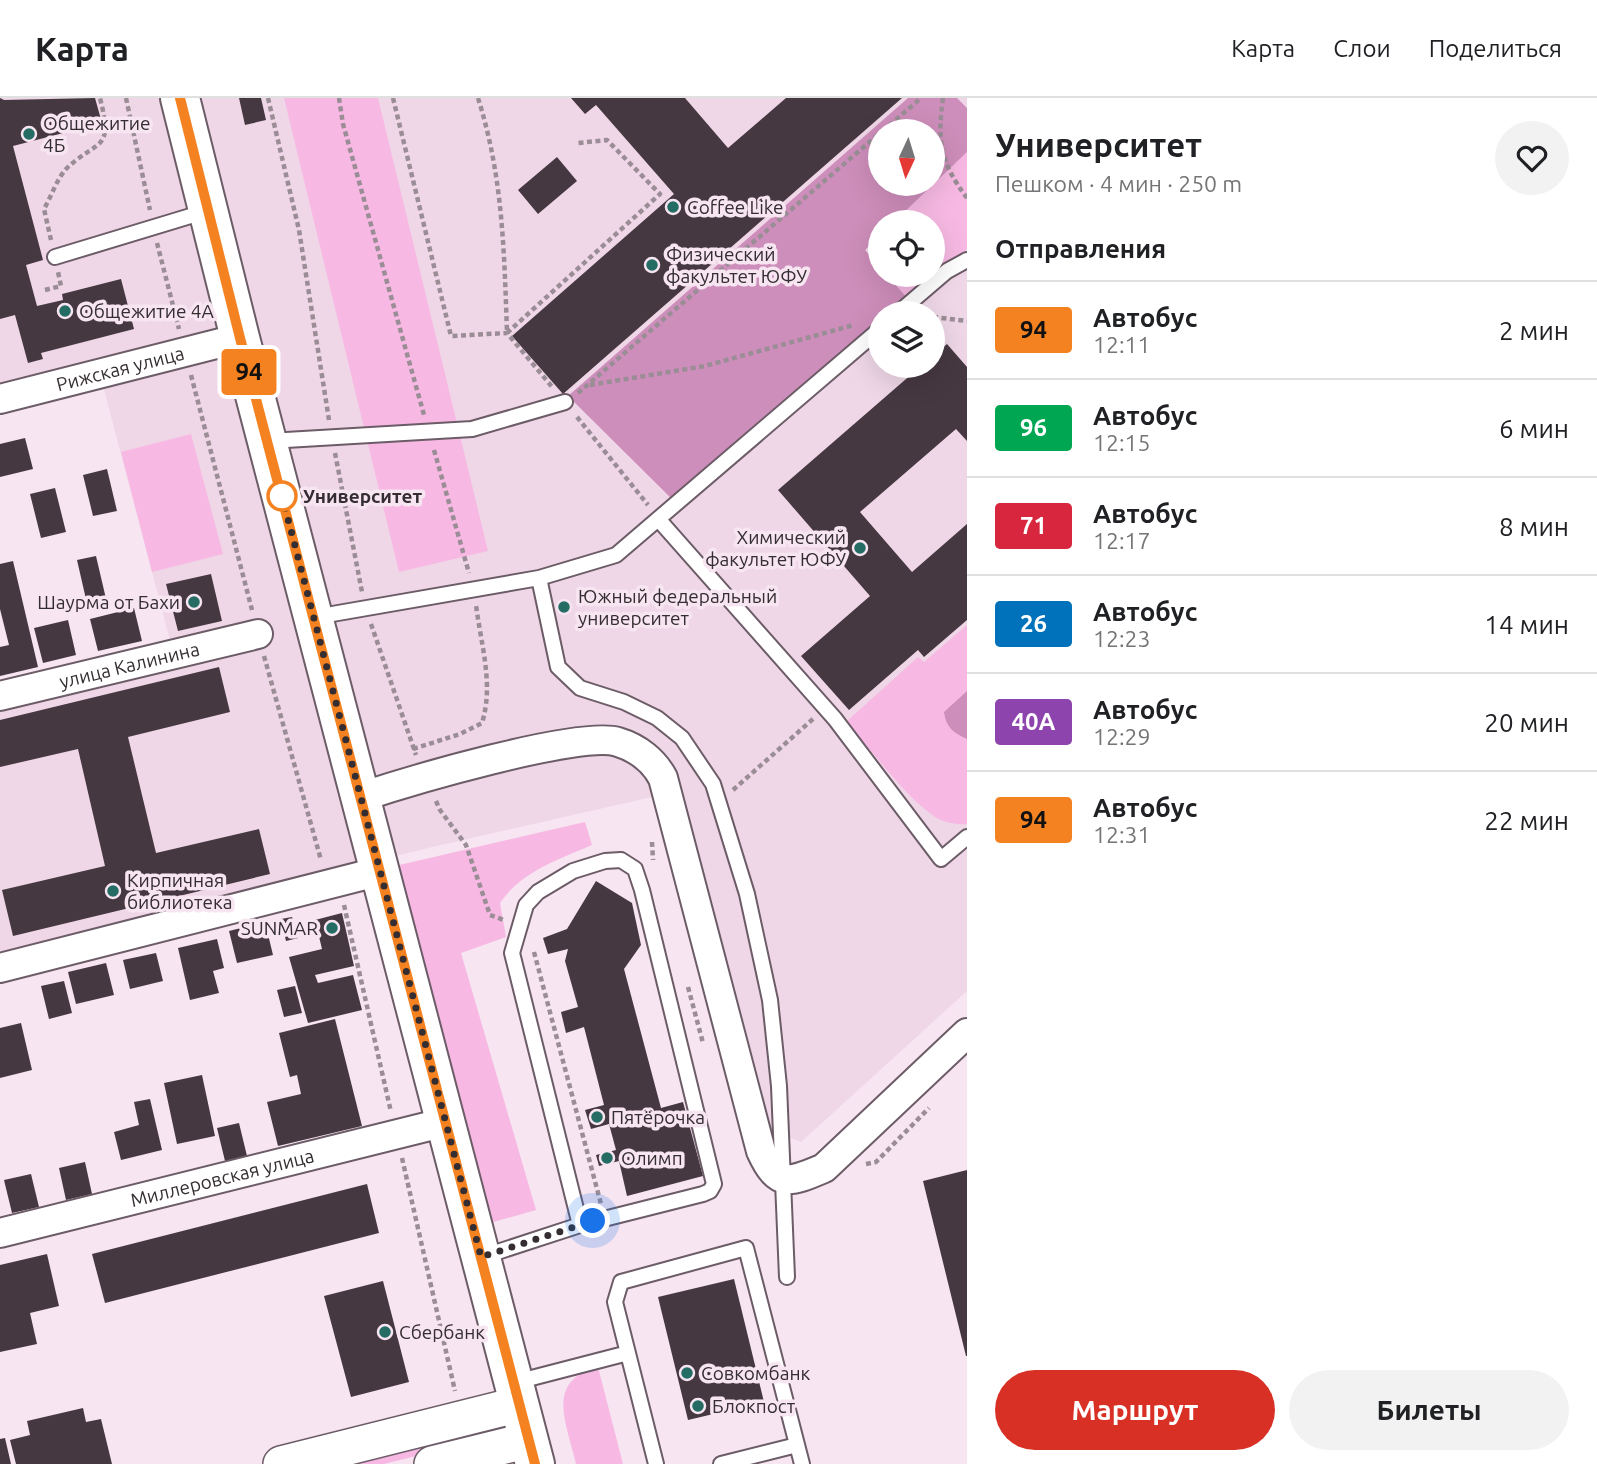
<!DOCTYPE html>
<html lang="ru">
<meta charset="utf-8">
<style>
:root{--surface:#fff;--page:#f2f2f2;--text:#202124;--muted:#757577;--line:#e0e0e0;--accent:#d93025}
body{margin:0;font-family:Ubuntu,sans-serif;background:var(--page);color:var(--text);height:100vh;display:flex;flex-direction:column;font-size:26px;white-space:nowrap}
*{box-sizing:border-box;margin:0}
p{font-size:23px;color:var(--muted)}
.icon{flex:none;width:38px;height:38px;fill:none;stroke:currentColor;stroke-width:2;stroke-linecap:round;stroke-linejoin:round}
.map{position:relative;flex:1;overflow:hidden}
.side{display:flex;flex-direction:column;background:var(--surface);width:630px}
.side>*{flex:none}
.badge{padding:0 14px;border-radius:5px;font-size:24px;line-height:46px}
.needle{width:46px;rotate:184deg}
.buttons{position:absolute;left:868px;top:21px;display:grid;gap:14px}
.buttons a{display:grid;place-items:center;width:77px;height:77px;border-radius:50%;background:var(--surface);box-shadow:0 7px 28px #0002;font-size:35px}
.you{position:absolute;width:35px;height:35px;margin:-18px;border:5px solid #fff;border-radius:50%;background:#1a73e8;box-shadow:0 0 0 10px #1a73e833}
.map>.badge{position:absolute;translate:-50% -50%;box-shadow:0 0 0 4px #fff}
h2{padding:0 28px;font-size:26px;line-height:63px}
.round{display:grid;place-items:center;flex:none;width:74px;height:74px;border-radius:37px;background:var(--page)}
.overview{display:flex;align-items:center;justify-content:space-between;height:119px;padding:0 28px}
h1{font-size:33px;font-weight:700;line-height:52px}
.button{display:flex;gap:14px;margin-top:auto;padding:14px 28px}
.button a{flex:1;height:80px;border-radius:42px;background:var(--accent);color:#fff;font-size:28px;font-weight:700;line-height:80px;text-align:center}
.button a+a{background:var(--page);color:var(--text)}
ul{padding:0;list-style:none}
li{display:flex;align-items:center;gap:21px;height:98px;padding:0 28px;border-top:2px solid var(--line)}
li div{flex:1}
li b{display:block;font-size:26px}
li em{font-style:normal}
li .badge{min-width:77px;font-weight:700;text-align:center}
header{display:flex;align-items:center;gap:42px;box-sizing:border-box;height:98px;padding:0 35px;background:var(--surface);border-bottom:2px solid var(--line)}
header strong{font-size:33px}
nav{display:flex;gap:38px;margin-inline-start:auto;font-size:24px}
main{display:flex;flex:1;min-height:0}
.map>svg:first-child{display:block}
</style>
<header>
<strong>Карта</strong>
<nav><a>Карта</a><a>Слои</a><a>Поделиться</a></nav>
</header>
<main>
<div class="map">
<svg width="967" height="1366" viewBox="0 0 967 1366">
<rect width="100%" height="100%" fill="#f7e5f1"/>
<path fill="#efd7e7" fill-rule="evenodd" d="M0,0h967v893l-166,151 -42,-17 -85,-333 -246,56 -428,107v-247l176,-45 -79,-300 -97,25zM880,33h53v53h-53zM880,124h53v53h-53zM880,215h53v53h-53z"/>
<path fill="#f7b9e3" d="M284,0h94l110,453 -89,21z
M967,54v97l-59,50 -21,-24h46v-53h-39z
M191,336l32,120 -71,18 -31,-120z
M967,527v199c-13,1 -26,-2 -36,-10 -29,-21 -60,-65 -85,-92l72,-65 6,5z
M585,724l7,23c-35,15 -71,27 -92,58l6,34 -45,16 75,257 -46,13 -95,-357z
M598,1269l25,97h-47c-9,-40 -32,-83 22,-97z
M464,1336l1,5 -5,6 -76,19h-55z"/>
<path fill="#ce8ebb" fill-rule="evenodd" d="M908,0h49l10,10v44l-73,70h-14v13l-15,15 15,17v8h7l21,24 -17,14h-11v10l-205,179 -107,-106zM880,33h53v53h-53z
M967,593v48c-14,-6 -21,-12 -23,-27z"/>
<path fill="#463841" d="M0,0l4,2 91,-2 7,25 -89,23 30,114 -17,5 11,41 26,-6 -1,-6 59,-15 13,50 -93,24 2,6 -15,4 -13,-48 -15,4z
M239,0h22l5,22 -21,5z
M571,0h114l43,50 58,-50h116l-339,296 -51,-58 162,-142 -78,-89 -11,9z
M557,59l20,24 -39,33 -20,-24z
M947,246l20,23v74l-11,-12 -96,83 52,60 55,-48v96l-43,37 -6,-7 -69,60 -48,-54 69,-60 -92,-106 143,-124h12v-10z
M25,340l8,31 -33,8v-33z
M107,371l10,42 -24,5 -10,-41z
M55,390l11,44 -25,6 -11,-44z
M96,458l11,47 -19,5 -11,-48z
M13,463l25,106 -38,9v-29l9,-2 -9,-36v-45z
M211,476l11,47 -44,10 -12,-47z
M134,510l8,33 -44,10 -8,-32z
M68,522l8,35 -33,8 -9,-35z
M219,569l11,45 -102,25 28,116 103,-24 11,45 -257,62 -11,-46 103,-24 -27,-117 -78,18v-47z
M596,783l36,22 9,42 -17,24 37,139 22,-6 20,74 -76,20 -8,-35 -20,5 -3,-11 20,-5 -7,-26 -18,5 -6,-19 19,-5 -20,-78 -18,6 -5,-21 17,-5 -13,-46 3,-12 -20,5 -5,-16 24,-9z
M342,815l12,53 -39,9 3,8 35,-8 9,35 -54,13 -19,-66 33,-8 -7,-29z
M292,819l6,21 -12,3 -5,-22z
M265,824l8,33 -36,8 -8,-32z
M217,841l7,29 -11,3 6,22 -29,7 -12,-52z
M156,855l7,28 -33,8 -7,-29z
M106,865l8,32 -38,9 -8,-32z
M64,883l8,32 -23,6 -8,-33z
M295,888l7,27 -18,4 -7,-27z
M335,921l27,107 -84,20 -11,-44 34,-8 -4,-19 -7,2 -11,-44z
M21,925l11,47 -32,8v-50z
M202,977l13,61 -38,8 -13,-61z
M150,1001l12,51 -41,10 -7,-28 25,-7 -5,-23z
M239,1025l8,33 -22,5 -8,-33z
M85,1064l7,32 -26,6 -7,-32z
M967,1072v186h-1l-43,-175z
M31,1076l8,33 -27,6 -8,-33z
M367,1086l12,49 -274,70 -13,-49z
M47,1156l12,52 -29,7 7,31 -37,8v-87z
M734,1181l30,123 -76,18 -30,-123z
M383,1183l26,101 -58,15 -27,-101z
M83,1310l3,14 15,-3 11,45h-96l-6,-24 20,-5 -3,-14z
M5,1340l6,26h-11v-25z"/>
<g fill="none" stroke-linecap="round" stroke-linejoin="round">
<defs>
<path id="service" d="M55,159l152,-46
M898,215l49,-42 20,-11
M269,343l203,-12 93,-27
M659,422l176,199 106,140 26,-22
M539,480l19,89 22,21 44,14 33,16 25,20 31,46 34,110 23,106 9,86 8,191
M315,519l224,-39 77,-23 264,-226
M482,1159l98,-32 123,-31 7,-3 4,-7 -72,-294 -7,-21 -14,-9 -16,1 -32,10 -35,21 -12,13 -14,48 68,272
M516,1284l112,-29
M656,1366l-41,-162 6,-20 125,-34 56,216
M721,1366l76,-19"/>
<g id="minor">
<path id="s1" d="M0,301l240,-61"/>
<path id="s2" d="M0,598l258,-62"/>
<path d="M361,699c45,-15 219,-67 257,-55 20,6 36,19 45,36l98,373c17,37 28,32 63,17l143,-135"/>
<path d="M0,870l381,-97"/>
<path id="s3" d="M0,1135l446,-111"/>
</g>
<path id="tertiary" d="M281,1366l239,-60
M432,1366l97,-24"/>
<path id="secondary" d="M180,0l60,240 295,1126"/>
</defs>
<use href="#service" stroke="#6c5c67" stroke-width="18"/>
<use href="#minor" stroke="#6c5c67" stroke-width="32"/>
<use href="#tertiary" stroke="#6c5c67" stroke-width="38"/>
<use href="#secondary" stroke="#6c5c67" stroke-width="42"/>
<path stroke="#9a8d95" stroke-width="4.5" stroke-dasharray="5 3.5" stroke-linecap="butt" d="M126,0l24,112
M268,0l31,132 30,190
M339,0l4,26 81,291
M393,0l58,238 56,-3 46,55
M478,0c25,79 26,152 29,234
M943,0c-6,43 -3,64 24,100
M883,33l38,-33
M51,142l-7,-31c7,-12 13,-30 22,-40 32,-31 48,-16 34,-71
M157,145l22,86
M45,192l16,-4 -3,-14
M933,219l34,4
M507,235l153,-139 -53,-54 -29,3
M191,277l61,235
M590,287l115,-19 149,-41
M578,295l302,-260
M577,319l71,88
M434,352l35,123
M335,355l27,139
M371,526l45,131
M264,558l57,204
M413,651l47,-15 22,-11c12,-39 -1,-78 -6,-118
M733,692l80,-71
M436,703l4,9 26,35 24,70 14,5
M652,744l1,18
M344,807l47,207
M534,854l67,252
M688,889l15,56
M402,1060l53,233
M866,1066l10,-2 53,-54"/>
<use href="#service" stroke="#fff" stroke-width="14"/>
<use href="#minor" stroke="#fff" stroke-width="28"/>
<use href="#tertiary" stroke="#fff" stroke-width="35"/>
<use href="#secondary" stroke="#fff" stroke-width="38"/>
</g>
<g fill="none" stroke-linecap="round" stroke-linejoin="round">
<defs>
<path id="line" d="M180,0l60,240 295,1126"/>
</defs>
<use href="#line" stroke="#fff" stroke-width="16"/>
<use href="#line" stroke="#f58220" stroke-width="10"/>
<path stroke="#342d31" stroke-width="7" stroke-dasharray="0 12.6" d="M282,398l199,761 112,-36"/>
</g>
<g fill="#246c64" stroke="#f7e5f1" stroke-width="2.5">
<circle cx="29" cy="36" r="7"/>
<circle cx="673" cy="109" r="7"/>
<circle cx="652" cy="167" r="7"/>
<circle cx="65" cy="213" r="7"/>
<circle cx="860" cy="450" r="7"/>
<circle cx="194" cy="504" r="7"/>
<circle cx="564" cy="509" r="7"/>
<circle cx="113" cy="793" r="7"/>
<circle cx="332" cy="830" r="7"/>
<circle cx="597" cy="1019" r="7"/>
<circle cx="607" cy="1060" r="7"/>
<circle cx="385" cy="1234" r="7"/>
<circle cx="687" cy="1275" r="7"/>
<circle cx="698" cy="1308" r="7"/>
</g>
<circle fill="#fff" stroke="#f58220" stroke-width="3.5" cx="282" cy="398" r="14"/>
<g text-anchor="middle" stroke-width="7" stroke-linejoin="round" paint-order="stroke">
<g font-size="19" fill="#342d31" stroke="#f7e5f1" text-anchor="start">
<text x="43" y="32">Общежитие<tspan x="43" dy="22">4Б</tspan></text>
<text x="687" y="116">Coffee Like</text>
<text x="666" y="163">Физический<tspan x="666" dy="22">факультет ЮФУ</tspan></text>
<text x="79" y="220">Общежитие 4А</text>
<text x="846" y="446" text-anchor="end">Химический<tspan x="846" dy="22">факультет ЮФУ</tspan></text>
<text x="578" y="505">Южный федеральный<tspan x="578" dy="22">университет</tspan></text>
<text x="180" y="511" text-anchor="end">Шаурма от Бахи</text>
<text x="127" y="789">Кирпичная<tspan x="127" dy="22">библиотека</tspan></text>
<text x="318" y="837" text-anchor="end">SUNMAR</text>
<text x="611" y="1026">Пятёрочка</text>
<text x="621" y="1067">Олимп</text>
<text x="399" y="1241">Сбербанк</text>
<text x="701" y="1282">Совкомбанк</text>
<text x="712" y="1315">Блокпост</text>
</g>
<g font-size="19" fill="#342d31" stroke="#f7e5f1">
<text dy="7" stroke="none"><textPath href="#s1" startOffset="124">Рижская улица</textPath></text>
<text dy="7" stroke="none"><textPath href="#s2" startOffset="133">улица Калинина</textPath></text>
<text dy="7" stroke="none"><textPath href="#s3" startOffset="229">Миллеровская улица</textPath></text>
</g>
<g font-size="19" font-weight="bold" fill="#342d31" stroke="#f7e5f1" text-anchor="start">
<text x="303" y="405">Университет</text>
</g>
</g>
</svg>
<div class="buttons">
<a><svg class="needle" viewBox="-14 -14 28 28"><path d="M0-13l5 13h-10z" fill="#e53935"/><path d="M0 13l5-13h-10z" fill="#757577"/></svg></a>
<a><svg class="icon" aria-label="locate" viewBox="0 0 24 24"><circle cx="12" cy="12" r="6"/><path d="M12 2v4M12 18v4M2 12h4M18 12h4"/></svg></a>
<a><svg class="icon" aria-label="layers" viewBox="0 0 24 24"><path d="M12 4l9 5-9 5-9-5zM3 14l9 5 9-5"/></svg></a>
</div>
<div class="you" style="left:593px;top:1123px"></div>
<b class="badge" style="left:249px;top:274px;background:#f58220;color:#111">94</b>
</div>
<section class="side">
<div class="overview"><div><h1>Университет</h1><p>Пешком · 4 мин · 250 m</p></div><a class="round"><svg class="icon" aria-label="heart" viewBox="0 0 24 24"><path d="M12 20l-8-8c-3-5 5-10 8-4 3-6 11-1 8 4z"/></svg></a></div>
<h2>Отправления</h2>
<ul>
<li><span class="badge" style="background:#f58220;color:#111">94</span><div><b>Автобус</b><p>12:11</p></div><em>2 мин</em></li>
<li><span class="badge" style="background:#00a651;color:#fff">96</span><div><b>Автобус</b><p>12:15</p></div><em>6 мин</em></li>
<li><span class="badge" style="background:#d7263d;color:#fff">71</span><div><b>Автобус</b><p>12:17</p></div><em>8 мин</em></li>
<li><span class="badge" style="background:#0072bc;color:#fff">26</span><div><b>Автобус</b><p>12:23</p></div><em>14 мин</em></li>
<li><span class="badge" style="background:#8e44ad;color:#fff">40А</span><div><b>Автобус</b><p>12:29</p></div><em>20 мин</em></li>
<li><span class="badge" style="background:#f58220;color:#111">94</span><div><b>Автобус</b><p>12:31</p></div><em>22 мин</em></li>
</ul>
<div class="button"><a>Маршрут</a><a>Билеты</a></div>
</section>
</main>
